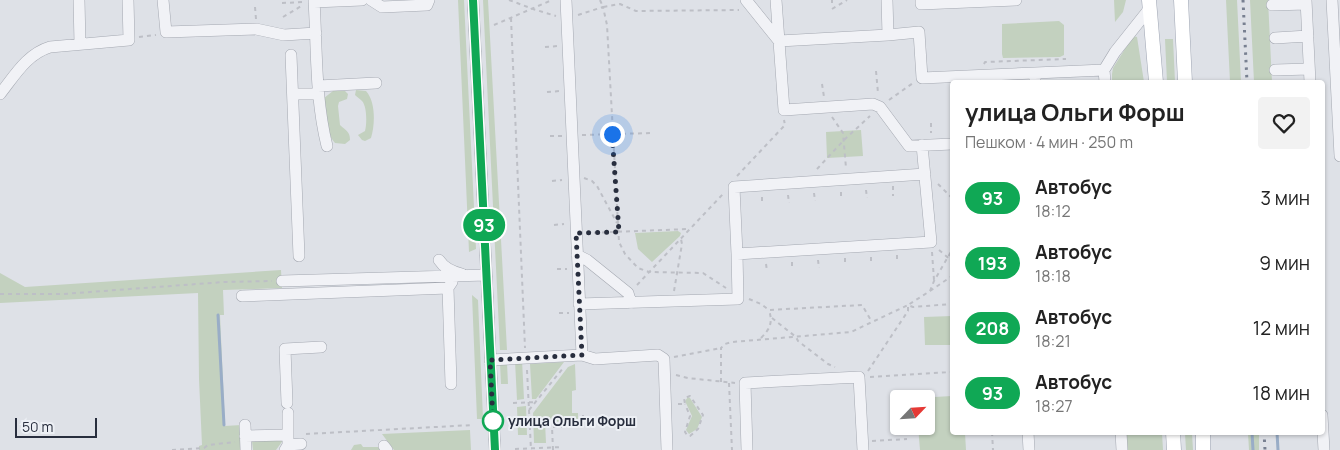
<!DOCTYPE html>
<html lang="ru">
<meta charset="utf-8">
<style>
:root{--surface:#fff;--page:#f2f2f2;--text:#222;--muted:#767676}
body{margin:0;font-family:Manrope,sans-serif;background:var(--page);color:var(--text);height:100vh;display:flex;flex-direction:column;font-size:19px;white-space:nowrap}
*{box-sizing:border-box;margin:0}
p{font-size:16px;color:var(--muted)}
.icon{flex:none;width:28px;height:28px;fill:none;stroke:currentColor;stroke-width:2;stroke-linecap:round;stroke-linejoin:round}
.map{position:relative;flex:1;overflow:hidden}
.panel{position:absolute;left:950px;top:80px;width:375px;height:355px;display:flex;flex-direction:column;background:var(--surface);border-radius:5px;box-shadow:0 1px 4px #0004}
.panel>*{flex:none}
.badge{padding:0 10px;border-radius:16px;font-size:18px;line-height:32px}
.needle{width:32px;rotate:65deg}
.tools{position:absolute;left:890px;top:390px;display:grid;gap:10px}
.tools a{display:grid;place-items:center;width:45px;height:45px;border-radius:5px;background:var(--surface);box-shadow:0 1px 4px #0004;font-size:25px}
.scale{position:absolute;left:15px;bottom:12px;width:82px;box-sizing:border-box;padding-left:5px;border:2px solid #282e3e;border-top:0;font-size:14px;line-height:18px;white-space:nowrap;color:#282e3e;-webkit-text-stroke:4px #edf0f5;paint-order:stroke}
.you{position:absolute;width:25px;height:25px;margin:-12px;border:4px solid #fff;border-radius:50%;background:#1a73e8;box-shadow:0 0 0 8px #1a73e833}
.map>.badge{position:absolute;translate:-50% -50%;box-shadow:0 0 0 2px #fff}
.round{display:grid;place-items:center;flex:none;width:52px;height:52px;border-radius:5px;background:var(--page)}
.headline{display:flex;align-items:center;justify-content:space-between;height:85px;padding:0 15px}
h1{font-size:24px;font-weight:700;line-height:38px}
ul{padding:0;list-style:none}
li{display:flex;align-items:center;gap:15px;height:65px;padding:0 15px}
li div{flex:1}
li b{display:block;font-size:19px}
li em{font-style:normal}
li .badge{min-width:55px;font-weight:700;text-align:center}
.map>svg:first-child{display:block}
</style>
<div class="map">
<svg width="1340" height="450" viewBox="0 0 1340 450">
<rect width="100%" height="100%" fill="#dee1e7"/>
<path fill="#c3d1bf" d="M458,0h6l12,249 -7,3z
M483,0h5l19,350h-7z
M1114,0h12l-3,12 -8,10z
M1226,0h11l4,82h-11z
M1250,0h18l4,82h-18z
M1059,21l5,4v30l-4,2 -57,1 -1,-4v-30z
M1133,36l4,1 7,45h-32v-8l1,-6z
M1165,39h8l2,43h-8z
M356,90l10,1c10,11 9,34 5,47l-6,3 -3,-1 -4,-5 7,-4c2,-7 2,-25 -3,-30 -2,-2 -5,-4 -7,-6z
M333,91h12l3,3 -1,5 -8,3 -1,4 2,19c6,6 10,6 10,15l-5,4 -10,-1c-10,-11 -9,-30 -11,-45z
M861,130l2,26 -36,2 -1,-26z
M678,231l3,2 -1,3 -28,26 -14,-13 -3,-16z
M281,270l1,18 -59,2 1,25h-4l5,111 16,-1v25h-42v-4l3,-1 -3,-66 -1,-86 -198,10v-30l25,14z
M472,295l6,5 5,119h-6z
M952,316v29h-27l-1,-28z
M522,360l2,39 -7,1 -2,-39z
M564,362l-28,37h-4l-2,-35z
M500,363h7l1,21h-7z
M575,364l1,26 -4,1v22h6v8l-33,1 1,21h-12l-1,-30 35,-46z
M952,396v36l13,1 1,17h-46l-2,-24h8v-27l-9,-1z
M688,397l2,1 12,19 -5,12 -8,5 -3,-4 6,-14 -7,-15z
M526,406l1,29h-9l-1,-28z
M470,430l1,20h-77l-12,-16z
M1127,433h35l1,17h-36z
M1185,433h7l1,17h-7z
M1248,433h11v17h-10z
M284,439l-8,11h-23l-1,-9z
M361,444l2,3h15l4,3h-31l3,-5z"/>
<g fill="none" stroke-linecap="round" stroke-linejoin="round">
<path stroke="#99adc7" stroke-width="3" d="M218,315l6,110
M1252,432l1,18
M1277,432l1,18"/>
<defs>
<path id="minor" d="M79,0l1,44
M163,0l3,32 90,-3 28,6 32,-2
M314,0c3,49 1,98 13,146
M371,0l11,7 45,-2 2,-5
M473,0l22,450
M566,0l16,355
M746,0l33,41
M776,0l8,110 89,-6 7,3 29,39 43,-2
M921,0v4l95,-4
M1306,0l4,82
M1332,0l8,156
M314,2l48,-2
M1272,5l34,-1
M888,35l31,-3 3,46 113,-5
M1275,38l33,-2
M779,41l109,-6 -1,-35
M291,55l8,201
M1275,70l34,-1
M1035,82v-9l69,-3
M1105,82l-1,-12 11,-18 35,-44
M318,86l58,-3
M0,94c15,-19 27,-40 50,-47l79,-7 -1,-40
M293,94h25
M737,254l-3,-67 191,-13
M577,255l10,5 41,33 3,10
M439,260c5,8 14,12 23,14
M282,281l204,-6
M242,296l206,-8
M579,304l159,-5 -1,-45 194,-12 -9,-97
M490,360l92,-5 13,4 63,-4 6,4 3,91
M451,384l-3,-96 4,-6
M287,403l-2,-54 36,-2
M1322,415l2,35
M245,425l1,25
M1028,432l1,18
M1121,432l1,18
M245,436l43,-1
M288,445l13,-1
M384,446l3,4
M285,450l3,-5v-32
M747,450l-2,-67 114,-6 4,73"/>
<path id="major" d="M1149,0l7,82
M1181,0l4,82
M1173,432l1,18
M1203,432v18"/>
</defs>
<use href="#minor" stroke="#a4a8b1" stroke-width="12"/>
<use href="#major" stroke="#9ea5b3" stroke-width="15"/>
<path stroke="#bdbfc6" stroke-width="2" stroke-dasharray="4 4" stroke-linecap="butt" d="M509,0l24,9 23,7
M600,0l3,7 17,-3 16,7 103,-1
M832,0v3
M282,3l22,-1
M255,7l1,12
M832,9l15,-9
M578,15l25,-8 4,18 12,217 6,12 13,14 11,4 54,1 23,15
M283,17l20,-12
M511,18l14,330
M494,25l58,-25
M139,37l17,-2
M545,47l13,-1
M984,64l1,-2 81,-3
M876,71l2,22
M822,84l2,13
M547,92l13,-1
M889,100l24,-17
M832,117l11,16 3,35
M931,123v10
M582,135l69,-2
M550,136h12
M817,169l27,-29 26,-24
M737,176l48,-51 -1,-5
M584,178l8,3 5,5 20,37
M552,181l10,-1
M938,184l14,14
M893,186v10
M866,190l1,8
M841,192v7
M814,193l1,8
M788,195l1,8
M762,197v7
M554,225l10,-1
M586,233l103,-4
M939,250l13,11
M932,252l2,28
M897,255v8
M871,257v7
M845,258v8
M818,260l1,8
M792,262v8
M766,264l1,7
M557,269h10
M637,285l86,-91
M674,291l8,-47 -1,-5
M930,291l22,-15
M0,294h63l161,-12 48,-1
M749,299l12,5 8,6 93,-5 10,17
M559,313h10
M772,318l24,19 2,4 30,23 7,3
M761,338c9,-9 12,-15 8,-28
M674,357l47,-9
M527,370l4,80
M868,371l40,-60v-6l22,-14 4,-10 18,-31
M676,375l12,3 47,5
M870,377l82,-5
M721,382v-34l4,-4 7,-2 119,-10 57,-27 5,2 39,-3
M729,383l3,67
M513,403l23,-1
M678,404h7l-1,-6 6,-2 13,19 -5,14 -8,7 -3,-1 -2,-3 5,-16 -5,-12
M529,410l35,-43
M992,432l1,18
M1058,433l1,-1
M306,434l167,-9
M872,441l35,-2
M515,449l47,-2
M172,450l32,-2 4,-3 27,-3
M553,450l-1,-23 31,-1v-11"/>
<use href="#minor" stroke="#f1f2f6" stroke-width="11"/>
<use href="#major" stroke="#fff" stroke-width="14"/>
<path stroke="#788091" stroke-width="3" stroke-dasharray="2.5 5" stroke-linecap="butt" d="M1243,0l4,82
M1264,432l1,18"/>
</g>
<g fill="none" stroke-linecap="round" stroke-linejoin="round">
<defs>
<path id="line" d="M473,0l22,450"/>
</defs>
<use href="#line" stroke="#fff" stroke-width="11"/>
<use href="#line" stroke="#10a855" stroke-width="8"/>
<path stroke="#282e3e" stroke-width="5" stroke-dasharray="0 9" d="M493,421l-3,-61 92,-5 -6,-122 43,-1 -7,-98"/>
</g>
<circle fill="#fff" stroke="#10a855" stroke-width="2.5" cx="493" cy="421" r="10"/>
<g text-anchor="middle" stroke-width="4" stroke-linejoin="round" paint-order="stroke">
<g font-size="14" font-weight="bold" fill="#282e3e" stroke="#edf0f5" text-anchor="start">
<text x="508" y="426">улица Ольги Форш</text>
</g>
</g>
</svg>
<div class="tools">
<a><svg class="needle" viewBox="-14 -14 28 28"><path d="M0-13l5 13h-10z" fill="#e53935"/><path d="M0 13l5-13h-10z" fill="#767676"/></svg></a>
</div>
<div class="scale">50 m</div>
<div class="you" style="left:612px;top:134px"></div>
<b class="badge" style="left:484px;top:225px;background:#10a855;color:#fff">93</b>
<section class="panel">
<div class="headline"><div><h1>улица Ольги Форш</h1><p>Пешком · 4 мин · 250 m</p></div><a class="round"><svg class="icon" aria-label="heart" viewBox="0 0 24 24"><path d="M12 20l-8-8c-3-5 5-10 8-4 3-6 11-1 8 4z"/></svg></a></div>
<ul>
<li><span class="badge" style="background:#10a855;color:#fff">93</span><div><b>Автобус</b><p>18:12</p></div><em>3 мин</em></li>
<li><span class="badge" style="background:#10a855;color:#fff">193</span><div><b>Автобус</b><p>18:18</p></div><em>9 мин</em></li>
<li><span class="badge" style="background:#10a855;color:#fff">208</span><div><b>Автобус</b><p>18:21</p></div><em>12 мин</em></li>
<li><span class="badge" style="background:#10a855;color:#fff">93</span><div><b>Автобус</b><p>18:27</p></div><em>18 мин</em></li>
</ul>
</section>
</div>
